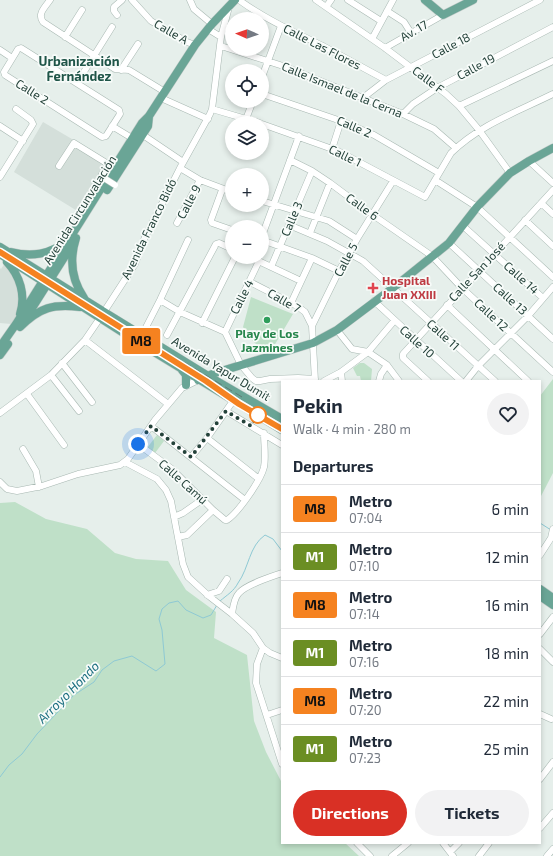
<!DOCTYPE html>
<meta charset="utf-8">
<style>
:root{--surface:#fff;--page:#f2f2f3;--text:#1f2937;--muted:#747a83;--line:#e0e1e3;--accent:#d93025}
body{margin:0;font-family:"Exo 2",sans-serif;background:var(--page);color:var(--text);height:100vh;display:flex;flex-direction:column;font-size:15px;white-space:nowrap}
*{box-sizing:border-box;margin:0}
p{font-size:13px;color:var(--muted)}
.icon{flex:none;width:22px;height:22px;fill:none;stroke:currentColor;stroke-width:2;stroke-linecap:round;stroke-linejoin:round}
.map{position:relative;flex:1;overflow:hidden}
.details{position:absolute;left:281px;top:380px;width:260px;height:464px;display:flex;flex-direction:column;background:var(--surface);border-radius:0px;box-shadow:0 2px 6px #0003}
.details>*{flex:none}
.badge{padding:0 8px;border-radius:3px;font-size:14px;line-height:26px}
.needle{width:26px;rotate:272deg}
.controls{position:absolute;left:225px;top:12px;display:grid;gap:8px}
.controls a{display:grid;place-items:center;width:44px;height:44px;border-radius:50%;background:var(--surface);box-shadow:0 2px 6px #0003;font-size:20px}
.you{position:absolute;width:20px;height:20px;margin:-10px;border:3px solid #fff;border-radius:50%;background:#1a73e8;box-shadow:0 0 0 6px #1a73e833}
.map>.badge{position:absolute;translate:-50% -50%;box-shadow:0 0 0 2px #fff}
h2{padding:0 12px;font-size:15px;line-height:36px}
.round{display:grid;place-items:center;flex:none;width:42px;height:42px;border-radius:21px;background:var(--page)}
.summary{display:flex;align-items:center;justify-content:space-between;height:68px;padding:0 12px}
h1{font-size:19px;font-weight:700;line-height:30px}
.primary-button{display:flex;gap:8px;margin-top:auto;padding:8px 12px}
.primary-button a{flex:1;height:46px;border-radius:24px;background:var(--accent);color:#fff;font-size:16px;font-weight:700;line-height:46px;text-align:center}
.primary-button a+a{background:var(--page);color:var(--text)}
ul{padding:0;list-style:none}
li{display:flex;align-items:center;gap:12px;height:48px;padding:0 12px;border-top:1px solid var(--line)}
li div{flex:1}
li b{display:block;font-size:15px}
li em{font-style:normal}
li .badge{min-width:44px;font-weight:700;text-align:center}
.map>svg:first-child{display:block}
</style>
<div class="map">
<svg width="553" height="856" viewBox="0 0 553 856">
<rect width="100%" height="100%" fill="#e6efeb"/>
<path fill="#d4dfda" d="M43,122l68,40 -32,50 -65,-40z
M5,263l14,24v18l-3,11 -5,8 -11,-1v-55l1,1z"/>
<path fill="#bfe0c8" d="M251,297l42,17 -22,37h-8l-12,-12 -8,-12z
M360,363h4l8,6 -1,12h-10l-1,-5h-3l-4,-8z
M553,379v94l-13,25v-102z
M157,435l7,6 -9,12 -8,-5z
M15,502l31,17 41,10 28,24 21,6 32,2 18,29 30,22 -2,26 33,17 7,66 12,31 16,31v60h63l14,13h-359v-353z"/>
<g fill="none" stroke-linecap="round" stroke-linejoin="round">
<path stroke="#8ec9d4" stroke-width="1" d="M540,523l11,7
M220,601c7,-6 14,-10 18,-18 11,-15 11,-37 27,-48l8,4 9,12
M0,777l9,-12 13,-11 15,-20 37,-39 20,-13 8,-12 12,-9 18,-5 24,15 9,-7 -3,-34 -3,-11 3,-10 7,-6 9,-2 8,9 17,8 8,-3 6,-10"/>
<defs>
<path id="minor" d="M50,0c-5,7 -13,14 -7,22l72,47 14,1 36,22
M132,0l19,21 36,21 8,3
M190,0l4,9 18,15
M239,0c26,19 55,32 84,46 21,11 42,23 63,34
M316,0l69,48 61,46 13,12 20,24 31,43
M348,0l33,21
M326,7l5,-7
M387,11l17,11 7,11
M117,15l-3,-4v-4l8,-7
M208,29l13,8
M65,37l17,-27
M372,39l21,-39
M221,46l62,20 120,48 31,15 22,19
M21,48l98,62 1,4 -14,22 -4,1 -97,-62 -1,-3 14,-23z
M385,48l58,-33
M0,50l12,8
M121,70l17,-26
M262,77l19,-51
M77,83l35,-56
M262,94l79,27 33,14 65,38
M364,97l22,-17 154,-80
M161,98l47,21
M459,106l94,-45
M212,109l48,14
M403,114l10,-10 24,-16 116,-61
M246,119l7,-18
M262,124l76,27 87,46 26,-44c28,-28 68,-42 102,-59
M0,126l23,15
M112,126l23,14
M143,135l40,27
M332,149l9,-28
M290,160l22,11 18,12 43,32 59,41 30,32 91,84
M529,161l24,22
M59,166l15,-23 34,21 -6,10 3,2 -1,2
M180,168l20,12 32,12
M0,177l33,-53 -2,-4 -15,-11
M435,180l42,27 76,70
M222,190l-11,30 1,3 20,7
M262,201l67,20 28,18
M541,203l12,11
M525,220l28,26
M177,223l23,-43
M289,225l38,16 36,20 132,120
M463,226l80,72
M310,233l20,-50
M262,236l37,-100
M262,240l50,18 27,13
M449,243l104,96
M250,257l51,24
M271,267l41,-96
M250,282l47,24 8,6 7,14
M160,300l20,12 45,20 16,33 11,13 4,3h4l10,-2 28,-1 17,1
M374,301l87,80
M291,303l21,-45
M447,305l81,76
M202,323l33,-66
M337,330l15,19 16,3 19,13 12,16
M225,332l34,-71
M142,335l18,-35 28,-60
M167,335l49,-91 3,-1 13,6
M85,340l83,64
M62,363l30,39
M341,372l1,9
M51,375l28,36
M315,381l-3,-55 27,-55 18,-32 36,-58
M324,381l17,-9 27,-20 26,-31
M379,381l2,-7 6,-9
M428,381l-25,-23v-4l150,-164
M466,381l12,-15 50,-50 25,-29
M27,394l37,51
M226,411l56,34
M0,413l51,-38 34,-35 15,-22 35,-54 10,-27 35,-69 30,-54 2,-5 9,-72 8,-30
M151,426l94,74
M207,438l52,41
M138,444l34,25 41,41 12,10h2c11,-7 34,-40 37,-53 2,-10 0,-23 0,-34
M23,449l13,22 3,16
M191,457l16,-19 26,-37
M125,462l32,17 9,11 5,11 12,63 5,13 22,20 22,17 21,19 10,15 7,5 12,5
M0,482l7,7 10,2 25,-5 36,-12 42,-9 8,-6 27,-39 27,-32 16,-8
M174,517l9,-4 20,-14
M178,537l9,-2 26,-25
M540,555l11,-17 2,-9
M207,595l12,-4 8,-12
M232,614c1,-7 2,-16 7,-21 8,-9 32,-16 43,-20
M540,634l13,-17
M263,648l-6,16 -1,19 26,81
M540,649l13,13
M540,714l11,5
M267,715l15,-5
M540,779l13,-17
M540,828l13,-15
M357,843l13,13
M443,843l10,13
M450,852l9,-9
M392,856l16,-13
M479,856l10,-13
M547,856l6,-7"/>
<path id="major" d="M425,0l18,15 30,-15
M107,190l41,-64 1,-10
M76,238c-7,22 -5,41 8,60
M0,247l104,65 104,64 74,43
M11,252c19,5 40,3 55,-11
M0,254l136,87 146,89
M7,262c13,14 19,33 13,52
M27,316l45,-71
M20,327c20,-20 33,-23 60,-20
M0,347l16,-23 126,-201 7,-7 46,-71 17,-21 23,-24
M0,355l8,-11
M182,370l4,5v10
M198,380l17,-7 98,-30 24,-13 56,-42 56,-45 28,-36 33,-34 19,-12 24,-13
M540,589l13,9
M540,596l13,9"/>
</defs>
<use href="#minor" stroke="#a8b8b2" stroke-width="7"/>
<use href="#major" stroke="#c2cac8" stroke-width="9"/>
<use href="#minor" stroke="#fff" stroke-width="6"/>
<use href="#major" stroke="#6aa596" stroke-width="8"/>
<path stroke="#5f7d75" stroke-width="1" stroke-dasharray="8 4" stroke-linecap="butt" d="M0,249l122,76 120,72
M217,388l22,16
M279,427l3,2"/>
<defs>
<path id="minor-bridge" d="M104,178l11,7"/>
</defs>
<use href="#minor-bridge" stroke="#a8b8b2" stroke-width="7" stroke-linecap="butt"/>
<use href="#minor-bridge" stroke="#fff" stroke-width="6"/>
</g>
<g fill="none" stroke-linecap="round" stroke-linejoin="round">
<defs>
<path id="line" d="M0,252l206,129 33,23 43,25"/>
</defs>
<use href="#line" stroke="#fff" stroke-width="9"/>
<use href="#line" stroke="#f58220" stroke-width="6"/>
<path stroke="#24423a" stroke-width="4" stroke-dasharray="0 7.2" d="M138,444l13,-18 40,31 35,-46 25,15 7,-11"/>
</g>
<path fill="#e0444e" stroke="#f7fbf9" stroke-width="1.5" d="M371 282h4v4h4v4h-4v4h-4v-4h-4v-4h4z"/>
<circle fill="#2e9e5b" stroke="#f7fbf9" stroke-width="1.5" cx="267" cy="320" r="4"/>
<circle fill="#fff" stroke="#f58220" stroke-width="2" cx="258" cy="415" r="8"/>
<g text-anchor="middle" stroke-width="3.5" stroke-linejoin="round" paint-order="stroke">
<g font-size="12" fill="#24423a" stroke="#f7fbf9">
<text transform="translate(414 31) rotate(-30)" y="4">Av. 17</text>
<text transform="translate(171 32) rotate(30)" y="4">Calle A</text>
<text transform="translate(451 46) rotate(-28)" y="4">Calle 18</text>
<text transform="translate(322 47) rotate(27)" y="4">Calle Las Flores</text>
<text transform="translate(476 67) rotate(-28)" y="4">Calle 19</text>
<text transform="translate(428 80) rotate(37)" y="4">Calle F</text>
<text transform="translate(342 90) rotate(22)" y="4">Calle Ismael de la Cerna</text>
<text transform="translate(32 92) rotate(32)" y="4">Calle 2</text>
<text transform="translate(354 127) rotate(23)" y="4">Calle 2</text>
<text transform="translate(345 156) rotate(26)" y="4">Calle 1</text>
<text transform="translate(189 202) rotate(-62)" y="4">Calle 9</text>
<text transform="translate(362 207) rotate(36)" y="4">Calle 6</text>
<text transform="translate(80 210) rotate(-58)" y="4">Avenida Circunvalación</text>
<text transform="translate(292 219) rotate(-67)" y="4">Calle 3</text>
<text transform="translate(149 229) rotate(-64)" y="4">Avenida Franco Bidó</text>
<text transform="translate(346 260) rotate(-62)" y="4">Calle 5</text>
<text transform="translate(477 272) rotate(-47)" y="4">Calle San José</text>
<text transform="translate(521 278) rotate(42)" y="4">Calle 14</text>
<text transform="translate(242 297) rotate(-63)" y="4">Calle 4</text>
<text transform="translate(510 299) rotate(42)" y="4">Calle 13</text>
<text transform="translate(284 301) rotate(30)" y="4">Calle 7</text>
<text transform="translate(491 315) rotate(43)" y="4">Calle 12</text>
<text transform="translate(443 335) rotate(42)" y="4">Calle 11</text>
<text transform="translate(417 342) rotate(42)" y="4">Calle 10</text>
<text transform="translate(221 369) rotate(31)" y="4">Avenida Yapur Dumit</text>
<text transform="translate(183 482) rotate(42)" y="4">Calle Camú</text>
</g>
<g font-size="12" font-weight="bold" fill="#be3a42" stroke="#f7fbf9" text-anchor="start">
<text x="382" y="285">Hospital<tspan x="382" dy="14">Juan XXIII</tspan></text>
</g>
<g font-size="12" font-weight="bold" fill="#27864d" stroke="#f7fbf9">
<text x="267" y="338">Play de Los<tspan x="267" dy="14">Jazmines</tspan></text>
</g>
<g font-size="13" font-weight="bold" fill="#1f5548" stroke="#f7fbf9">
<text x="79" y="66">Urbanización<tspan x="79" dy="15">Fernández</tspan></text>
</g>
<g font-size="13" font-style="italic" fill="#1c6f80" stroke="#f7fbf9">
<text transform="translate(68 692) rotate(-45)" y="5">Arroyo Hondo</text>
</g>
</g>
</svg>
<div class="controls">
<a><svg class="needle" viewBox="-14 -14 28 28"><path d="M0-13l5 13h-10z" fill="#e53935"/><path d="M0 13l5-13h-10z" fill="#747a83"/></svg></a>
<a><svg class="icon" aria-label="locate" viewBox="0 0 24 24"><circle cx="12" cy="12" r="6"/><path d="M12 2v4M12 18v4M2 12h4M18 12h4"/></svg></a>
<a><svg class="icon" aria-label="layers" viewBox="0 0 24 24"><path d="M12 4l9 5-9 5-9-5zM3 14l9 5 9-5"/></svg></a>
<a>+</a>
<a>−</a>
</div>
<div class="you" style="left:138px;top:444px"></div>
<b class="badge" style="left:141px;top:341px;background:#f58220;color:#111">M8</b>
<section class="details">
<div class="summary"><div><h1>Pekin</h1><p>Walk · 4 min · 280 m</p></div><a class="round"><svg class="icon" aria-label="heart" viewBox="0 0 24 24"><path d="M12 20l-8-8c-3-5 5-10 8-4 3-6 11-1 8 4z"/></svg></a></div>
<h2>Departures</h2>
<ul>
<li><span class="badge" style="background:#f58220;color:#111">M8</span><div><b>Metro</b><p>07:04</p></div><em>6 min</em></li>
<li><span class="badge" style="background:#6b8e23;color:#fff">M1</span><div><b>Metro</b><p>07:10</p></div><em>12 min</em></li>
<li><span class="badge" style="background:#f58220;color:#111">M8</span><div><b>Metro</b><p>07:14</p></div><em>16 min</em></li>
<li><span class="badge" style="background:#6b8e23;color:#fff">M1</span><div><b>Metro</b><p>07:16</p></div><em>18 min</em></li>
<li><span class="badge" style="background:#f58220;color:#111">M8</span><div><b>Metro</b><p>07:20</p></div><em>22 min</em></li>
<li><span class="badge" style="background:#6b8e23;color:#fff">M1</span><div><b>Metro</b><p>07:23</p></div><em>25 min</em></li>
</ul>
<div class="primary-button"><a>Directions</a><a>Tickets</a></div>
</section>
</div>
